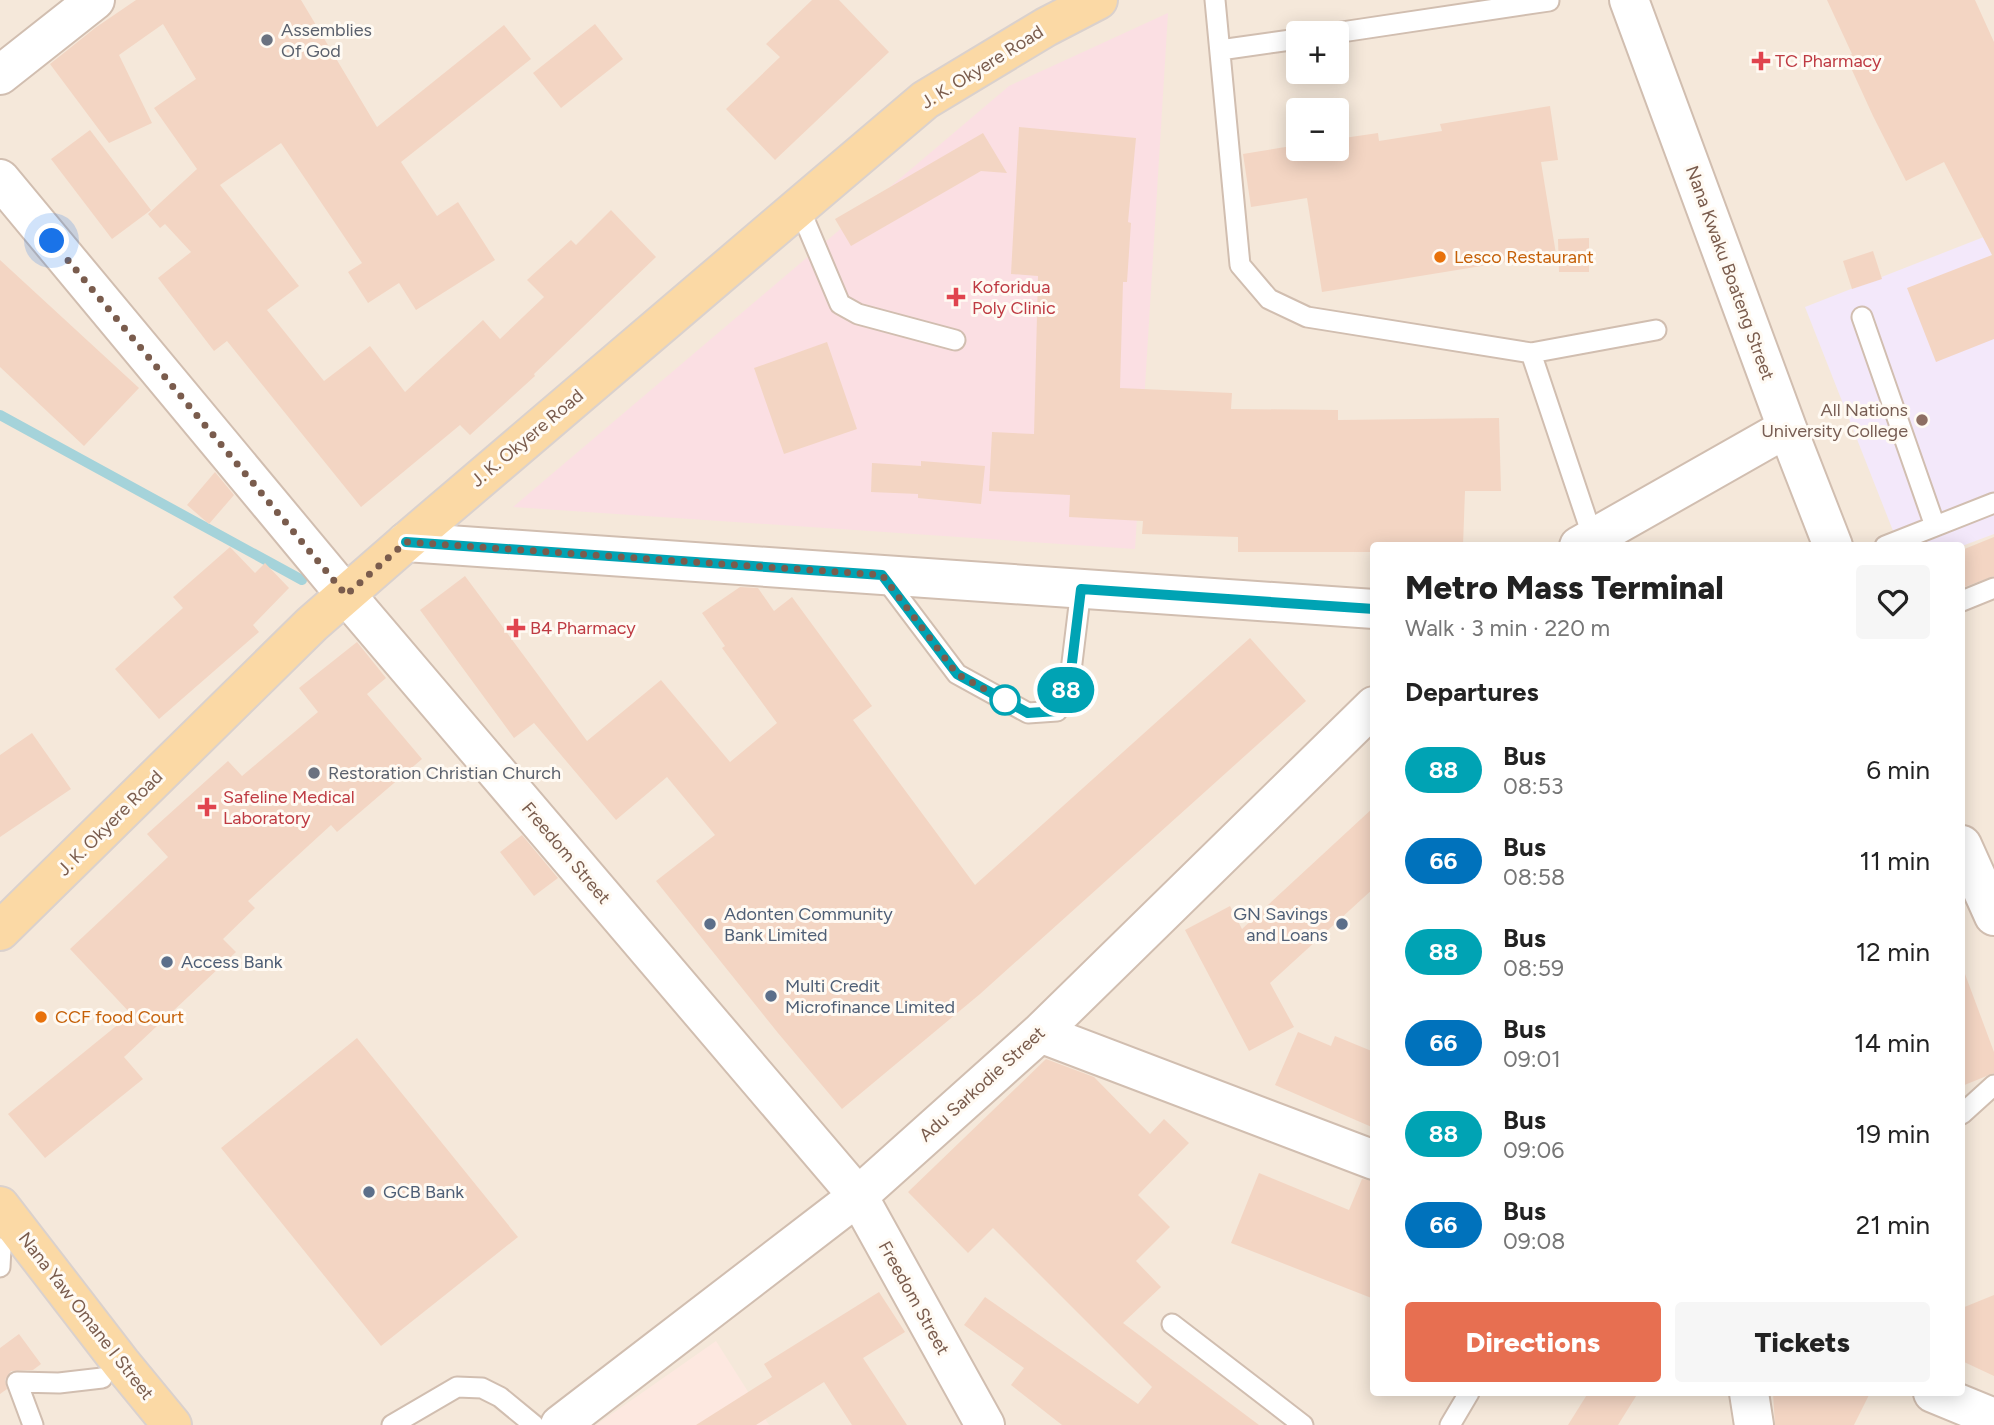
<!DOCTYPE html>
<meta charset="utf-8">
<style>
:root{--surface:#fff;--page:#f6f6f6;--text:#222;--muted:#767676;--accent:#e76f51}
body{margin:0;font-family:Figtree,sans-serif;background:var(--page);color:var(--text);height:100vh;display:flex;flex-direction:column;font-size:26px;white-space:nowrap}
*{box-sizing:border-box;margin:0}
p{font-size:23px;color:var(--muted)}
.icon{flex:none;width:38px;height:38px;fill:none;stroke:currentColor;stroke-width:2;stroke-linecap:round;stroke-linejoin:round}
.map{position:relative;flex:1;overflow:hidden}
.panel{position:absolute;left:1370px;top:542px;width:595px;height:854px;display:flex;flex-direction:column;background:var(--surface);border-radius:7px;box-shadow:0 4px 18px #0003}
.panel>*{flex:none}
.badge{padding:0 14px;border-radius:23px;font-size:24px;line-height:46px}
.buttons{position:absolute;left:1286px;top:21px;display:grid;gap:14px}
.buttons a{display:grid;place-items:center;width:63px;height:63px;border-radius:7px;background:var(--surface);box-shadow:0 4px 18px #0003;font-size:35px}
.you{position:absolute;width:35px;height:35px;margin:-18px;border:5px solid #fff;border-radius:50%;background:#1a73e8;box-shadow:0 0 0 10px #1a73e833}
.map>.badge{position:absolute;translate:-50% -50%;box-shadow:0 0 0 4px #fff}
h2{padding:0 35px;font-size:26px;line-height:63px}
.round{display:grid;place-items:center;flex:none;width:74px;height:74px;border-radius:7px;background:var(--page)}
.overview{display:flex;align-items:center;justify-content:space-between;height:119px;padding:0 35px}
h1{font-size:33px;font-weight:800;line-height:52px}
.primary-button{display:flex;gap:14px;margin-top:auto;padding:14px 35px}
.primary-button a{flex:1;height:80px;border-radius:7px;background:var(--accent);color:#fff;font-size:28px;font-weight:800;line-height:80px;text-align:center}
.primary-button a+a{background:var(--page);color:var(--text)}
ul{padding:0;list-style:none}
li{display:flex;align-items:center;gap:21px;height:91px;padding:0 35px}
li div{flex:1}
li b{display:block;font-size:26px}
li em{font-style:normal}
li .badge{min-width:77px;font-weight:700;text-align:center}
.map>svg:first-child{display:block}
</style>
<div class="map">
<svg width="1994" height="1425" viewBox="0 0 1994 1425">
<rect width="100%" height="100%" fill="#fdf6ec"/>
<path fill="#f5e8da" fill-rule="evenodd" d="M0,0h1994v1425h-1994zM1298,33h39v39h-39zM1298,110h39v39h-39zM1374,546h588v847h-588z"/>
<path fill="#fde8e0" d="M716,1341l53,84h-173z"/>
<path fill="#f3e8fa" d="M1994,233v301l-32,12h-63l-94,-239z"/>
<path fill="#fbdfe3" d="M1168,13l-33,536 -622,-42 496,-421z"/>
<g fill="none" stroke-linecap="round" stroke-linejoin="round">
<path stroke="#a5d3da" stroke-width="10" d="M0,415l302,165"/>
</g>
<path fill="#f3d5c3" d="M136,0h165l76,127 127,-102 27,34 -130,103 36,54 21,-14 37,58 -79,50 -17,-27 -31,20 -20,-31 14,-9 -81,-120 -61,42 79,101 -32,24 57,71 46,-35 35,46 78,-72 17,19 44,-42 -17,-17 44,-40 5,5 35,-35 45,47 -122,117 1,2 -65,59 -10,-10 -99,82 -134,-166 -13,10 -56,-73 33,-26 -26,-28 -5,4 -12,-14 49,-45 -43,-61 42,-29 -33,-55 -44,31 33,68 -43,20 -59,-79 45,-36z
M812,0h27l50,52 -114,108 -49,-51 54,-52 -14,-13z
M1827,0h148l19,42v297l-58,23 -29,-74 85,-33 -48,-93 -38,19 -33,-65 -27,-59 6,-3z
M595,24l28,35 -62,49 -28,-35z
M1550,106l8,54 -17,2 15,92 -234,38 -15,-94 -56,9 -8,-53 55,-9v4h39v-10l41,-6 1,8 63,-10 -2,-7z
M1019,127l117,11 -8,84 3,1 -4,59h-4l-3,106 112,5 -1,16 107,1v10l161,-2 2,73h-36l-2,55h-89v6h-136v-15l-96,-3 1,-13 -74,-4 1,-22 -81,-4 3,-59 42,2 4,-158 -27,-2z
M90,130l61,80 -39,29 -61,-80z
M983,133l24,40 -26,-2 -130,75 -16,-27z
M1589,238v34h-30l-1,-33z
M1873,251l9,28 -30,10 -9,-28z
M0,260l139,128 -55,58 -84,-79z
M827,342l30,87 -73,25 -30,-86z
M921,461l64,5 -4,38 -63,-6v-4l-47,-2 1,-29 49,3z
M215,472l19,23 -25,29 -22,-19z
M1994,537v39l-32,12v-38z
M230,547l25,26 10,-10 24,25 -36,37 6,7 -100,87 -44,-50 68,-61 -10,-11z
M465,576l122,165 74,-61 69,82 47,-39 -55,-75 3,-2 -23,-33 38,-26 18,1 16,23 18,-14 80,109 -19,14 122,165 275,-247 56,63 -326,293 -138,115 -64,-76 -122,-152 59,-46 -48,-58 -51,43 -82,-97 -20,15 -94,-128z
M357,642l29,36 -19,16 55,65 -85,73 -6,-7 -83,76 7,7 -32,31 13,13 -112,105 19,22 -98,79 -37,-44 123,-100 -61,-65 98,-92 -21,-23 81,-73 14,15 76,-64 -19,-24z
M32,733l39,56 -71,48v-82z
M1374,807v81l-104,95 24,44 -45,24 -64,-121 45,-24 12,23z
M522,835l36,43 -24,18 -34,-44z
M1962,974h3l29,78v21l-32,13z
M1298,1032l33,14 4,-10 39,16v76l-99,-43z
M357,1038l161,199 -137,109 -160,-198z
M1046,1059l48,18 56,57 14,-15 25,24 -51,52 32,32 -34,34 25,26 -38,36 136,102h-197l-51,-40 13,-17 -60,-43 21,-28 153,107 14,-17 -159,-159 -25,25 -60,-61z
M1259,1173l90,37 13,-31 12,2v118l-143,-56z
M879,1292l26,40 -42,26 44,67h-55l-28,-43 -68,43h-60l76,-48 -8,-13z
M1994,1295v81l-32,-15v-53z
M19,1334l22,30 -8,6 -22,1 -6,9 2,9 -7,5v-46z
M1588,1393h50l-20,32h-50z
M1773,1393h97l-16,32h-79z"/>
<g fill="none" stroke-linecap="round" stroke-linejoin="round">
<defs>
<path id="service" d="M1215,0l25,265 29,34 38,18 224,36 125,-23
M1335,33l214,-32
M1220,50l78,-11
M799,207l41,97 18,10 97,26
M1862,317l73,209
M1531,353l62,185
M1885,546l109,-43
M883,576l74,98 71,39 29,-2 13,-32 11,-90
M1962,601l32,-13
M1962,1114l32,-29
M0,1267l1,-19
M1172,1324l131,101
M33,1425l-16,-43 42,1 43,-5
M392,1425l65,-38 25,1 18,9 34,28
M1450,1425l19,-32"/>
<path id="minor" d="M1629,0l158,428 46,118
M0,179l346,416 512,601 127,229
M406,542l968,67
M1579,546l208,-118
M1962,845l32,71
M1040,1033l334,127
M1749,1393l5,32
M1933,1393l61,25
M560,1425l298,-229 182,-163 334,-327"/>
<path id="tertiary" d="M0,75l95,-75"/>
<path id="primary" d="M0,931l312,-307 94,-82 393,-335 126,-107 121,-73 52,-27
M0,1206l121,157 51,62"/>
</defs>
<use href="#service" stroke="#d1beb0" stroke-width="23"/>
<use href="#minor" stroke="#d1beb0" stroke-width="42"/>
<use href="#tertiary" stroke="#d1beb0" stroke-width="42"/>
<use href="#primary" stroke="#dad1cd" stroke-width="42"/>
<use href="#service" stroke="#fff" stroke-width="19"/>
<use href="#minor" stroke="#fff" stroke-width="38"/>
<use href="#tertiary" stroke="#fff" stroke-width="38"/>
<use href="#primary" stroke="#fbd9a5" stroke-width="38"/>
</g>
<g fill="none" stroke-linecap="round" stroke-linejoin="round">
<defs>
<path id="line" d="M406,542l476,33 75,99 71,39 29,-2 13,-32 11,-90 293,20"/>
</defs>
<use href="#line" stroke="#fff" stroke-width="16"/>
<use href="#line" stroke="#00a3b4" stroke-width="10"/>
<path stroke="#7a5c4d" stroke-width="7" stroke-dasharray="0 12.6" d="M52,241l294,354 60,-53 476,33 75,99 48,26"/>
</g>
<g fill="#6b7280" stroke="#fffaf3" stroke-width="2.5">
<circle cx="267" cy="40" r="7"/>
<circle cx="314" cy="773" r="7"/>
</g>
<g fill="#e0444e" stroke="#fffaf3" stroke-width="2.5">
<path d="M1757.5 50.5h7v7h7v7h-7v7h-7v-7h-7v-7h7z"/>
<path d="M952.5 286.5h7v7h7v7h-7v7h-7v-7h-7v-7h7z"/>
<path d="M512.5 617.5h7v7h7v7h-7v7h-7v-7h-7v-7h7z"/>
<path d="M203.5 796.5h7v7h7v7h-7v7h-7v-7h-7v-7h7z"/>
</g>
<g fill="#e8710a" stroke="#fffaf3" stroke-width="2.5">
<circle cx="1440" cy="257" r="7"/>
<circle cx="41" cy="1017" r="7"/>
</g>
<circle fill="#8d6e63" stroke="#fffaf3" stroke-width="2.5" cx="1922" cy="420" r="7"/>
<circle fill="#fff" stroke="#00a3b4" stroke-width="3.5" cx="1005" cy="700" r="14"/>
<g fill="#5c6f8a" stroke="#fffaf3" stroke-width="2.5">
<circle cx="710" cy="924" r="7"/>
<circle cx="1342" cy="924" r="7"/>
<circle cx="167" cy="962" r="7"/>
<circle cx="771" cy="996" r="7"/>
<circle cx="369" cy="1192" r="7"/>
</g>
<g text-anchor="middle" stroke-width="6" stroke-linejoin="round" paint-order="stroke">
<g font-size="18" fill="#5b616d" stroke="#fffaf3" text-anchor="start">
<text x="281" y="36">Assemblies<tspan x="281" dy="21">Of God</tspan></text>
<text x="328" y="779">Restoration Christian Church</text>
</g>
<g font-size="18" fill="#be3a42" stroke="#fffaf3" text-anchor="start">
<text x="1775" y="67">TC Pharmacy</text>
<text x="972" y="293">Koforidua<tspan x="972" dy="21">Poly Clinic</tspan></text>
<text x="530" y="634">B4 Pharmacy</text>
<text x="223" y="803">Safeline Medical<tspan x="223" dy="21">Laboratory</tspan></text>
</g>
<g font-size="18" fill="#7a5c4d" stroke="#fffaf3">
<text transform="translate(982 67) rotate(-32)" y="6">J. K. Okyere Road</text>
<text transform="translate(1730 273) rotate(70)" y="6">Nana Kwaku Boateng Street</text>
<text transform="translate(527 438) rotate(-40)" y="6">J. K. Okyere Road</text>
<text transform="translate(110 823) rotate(-45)" y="6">J. K. Okyere Road</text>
<text transform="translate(566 853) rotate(50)" y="6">Freedom Street</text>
<text transform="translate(982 1084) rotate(-42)" y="6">Adu Sarkodie Street</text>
<text transform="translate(914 1298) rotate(61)" y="6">Freedom Street</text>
<text transform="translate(86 1316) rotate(52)" y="6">Nana Yaw Omane I Street</text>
</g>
<g font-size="18" fill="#c56008" stroke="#fffaf3" text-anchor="start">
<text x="1454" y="263">Lesco Restaurant</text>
<text x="55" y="1023">CCF food Court</text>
</g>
<g font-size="18" fill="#785e54" stroke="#fffaf3" text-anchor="end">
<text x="1908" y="416">All Nations<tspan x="1908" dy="21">University College</tspan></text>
</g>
<g font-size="18" fill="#4e5e75" stroke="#fffaf3" text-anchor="start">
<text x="724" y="920">Adonten Community<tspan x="724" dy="21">Bank Limited</tspan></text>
<text x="1328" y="920" text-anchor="end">GN Savings<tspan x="1328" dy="21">and Loans</tspan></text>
<text x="181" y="968">Access Bank</text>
<text x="785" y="992">Multi Credit<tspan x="785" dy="21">Microfinance Limited</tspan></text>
<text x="383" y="1198">GCB Bank</text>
</g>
</g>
</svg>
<div class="buttons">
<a>+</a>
<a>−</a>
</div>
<div class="you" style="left:52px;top:241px"></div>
<b class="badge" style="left:1066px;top:690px;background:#00a3b4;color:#fff">88</b>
<section class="panel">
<div class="overview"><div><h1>Metro Mass Terminal</h1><p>Walk · 3 min · 220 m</p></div><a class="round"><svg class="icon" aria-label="heart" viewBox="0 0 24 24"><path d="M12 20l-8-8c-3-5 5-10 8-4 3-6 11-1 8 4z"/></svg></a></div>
<h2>Departures</h2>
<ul>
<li><span class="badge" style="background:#00a3b4;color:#fff">88</span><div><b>Bus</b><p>08:53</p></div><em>6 min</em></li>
<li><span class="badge" style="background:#0072bc;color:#fff">66</span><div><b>Bus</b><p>08:58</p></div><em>11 min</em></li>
<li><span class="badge" style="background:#00a3b4;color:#fff">88</span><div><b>Bus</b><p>08:59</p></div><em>12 min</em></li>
<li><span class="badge" style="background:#0072bc;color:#fff">66</span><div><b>Bus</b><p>09:01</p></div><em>14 min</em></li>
<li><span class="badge" style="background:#00a3b4;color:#fff">88</span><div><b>Bus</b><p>09:06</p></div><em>19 min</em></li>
<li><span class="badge" style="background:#0072bc;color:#fff">66</span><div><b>Bus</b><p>09:08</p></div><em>21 min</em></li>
</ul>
<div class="primary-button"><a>Directions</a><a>Tickets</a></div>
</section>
</div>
